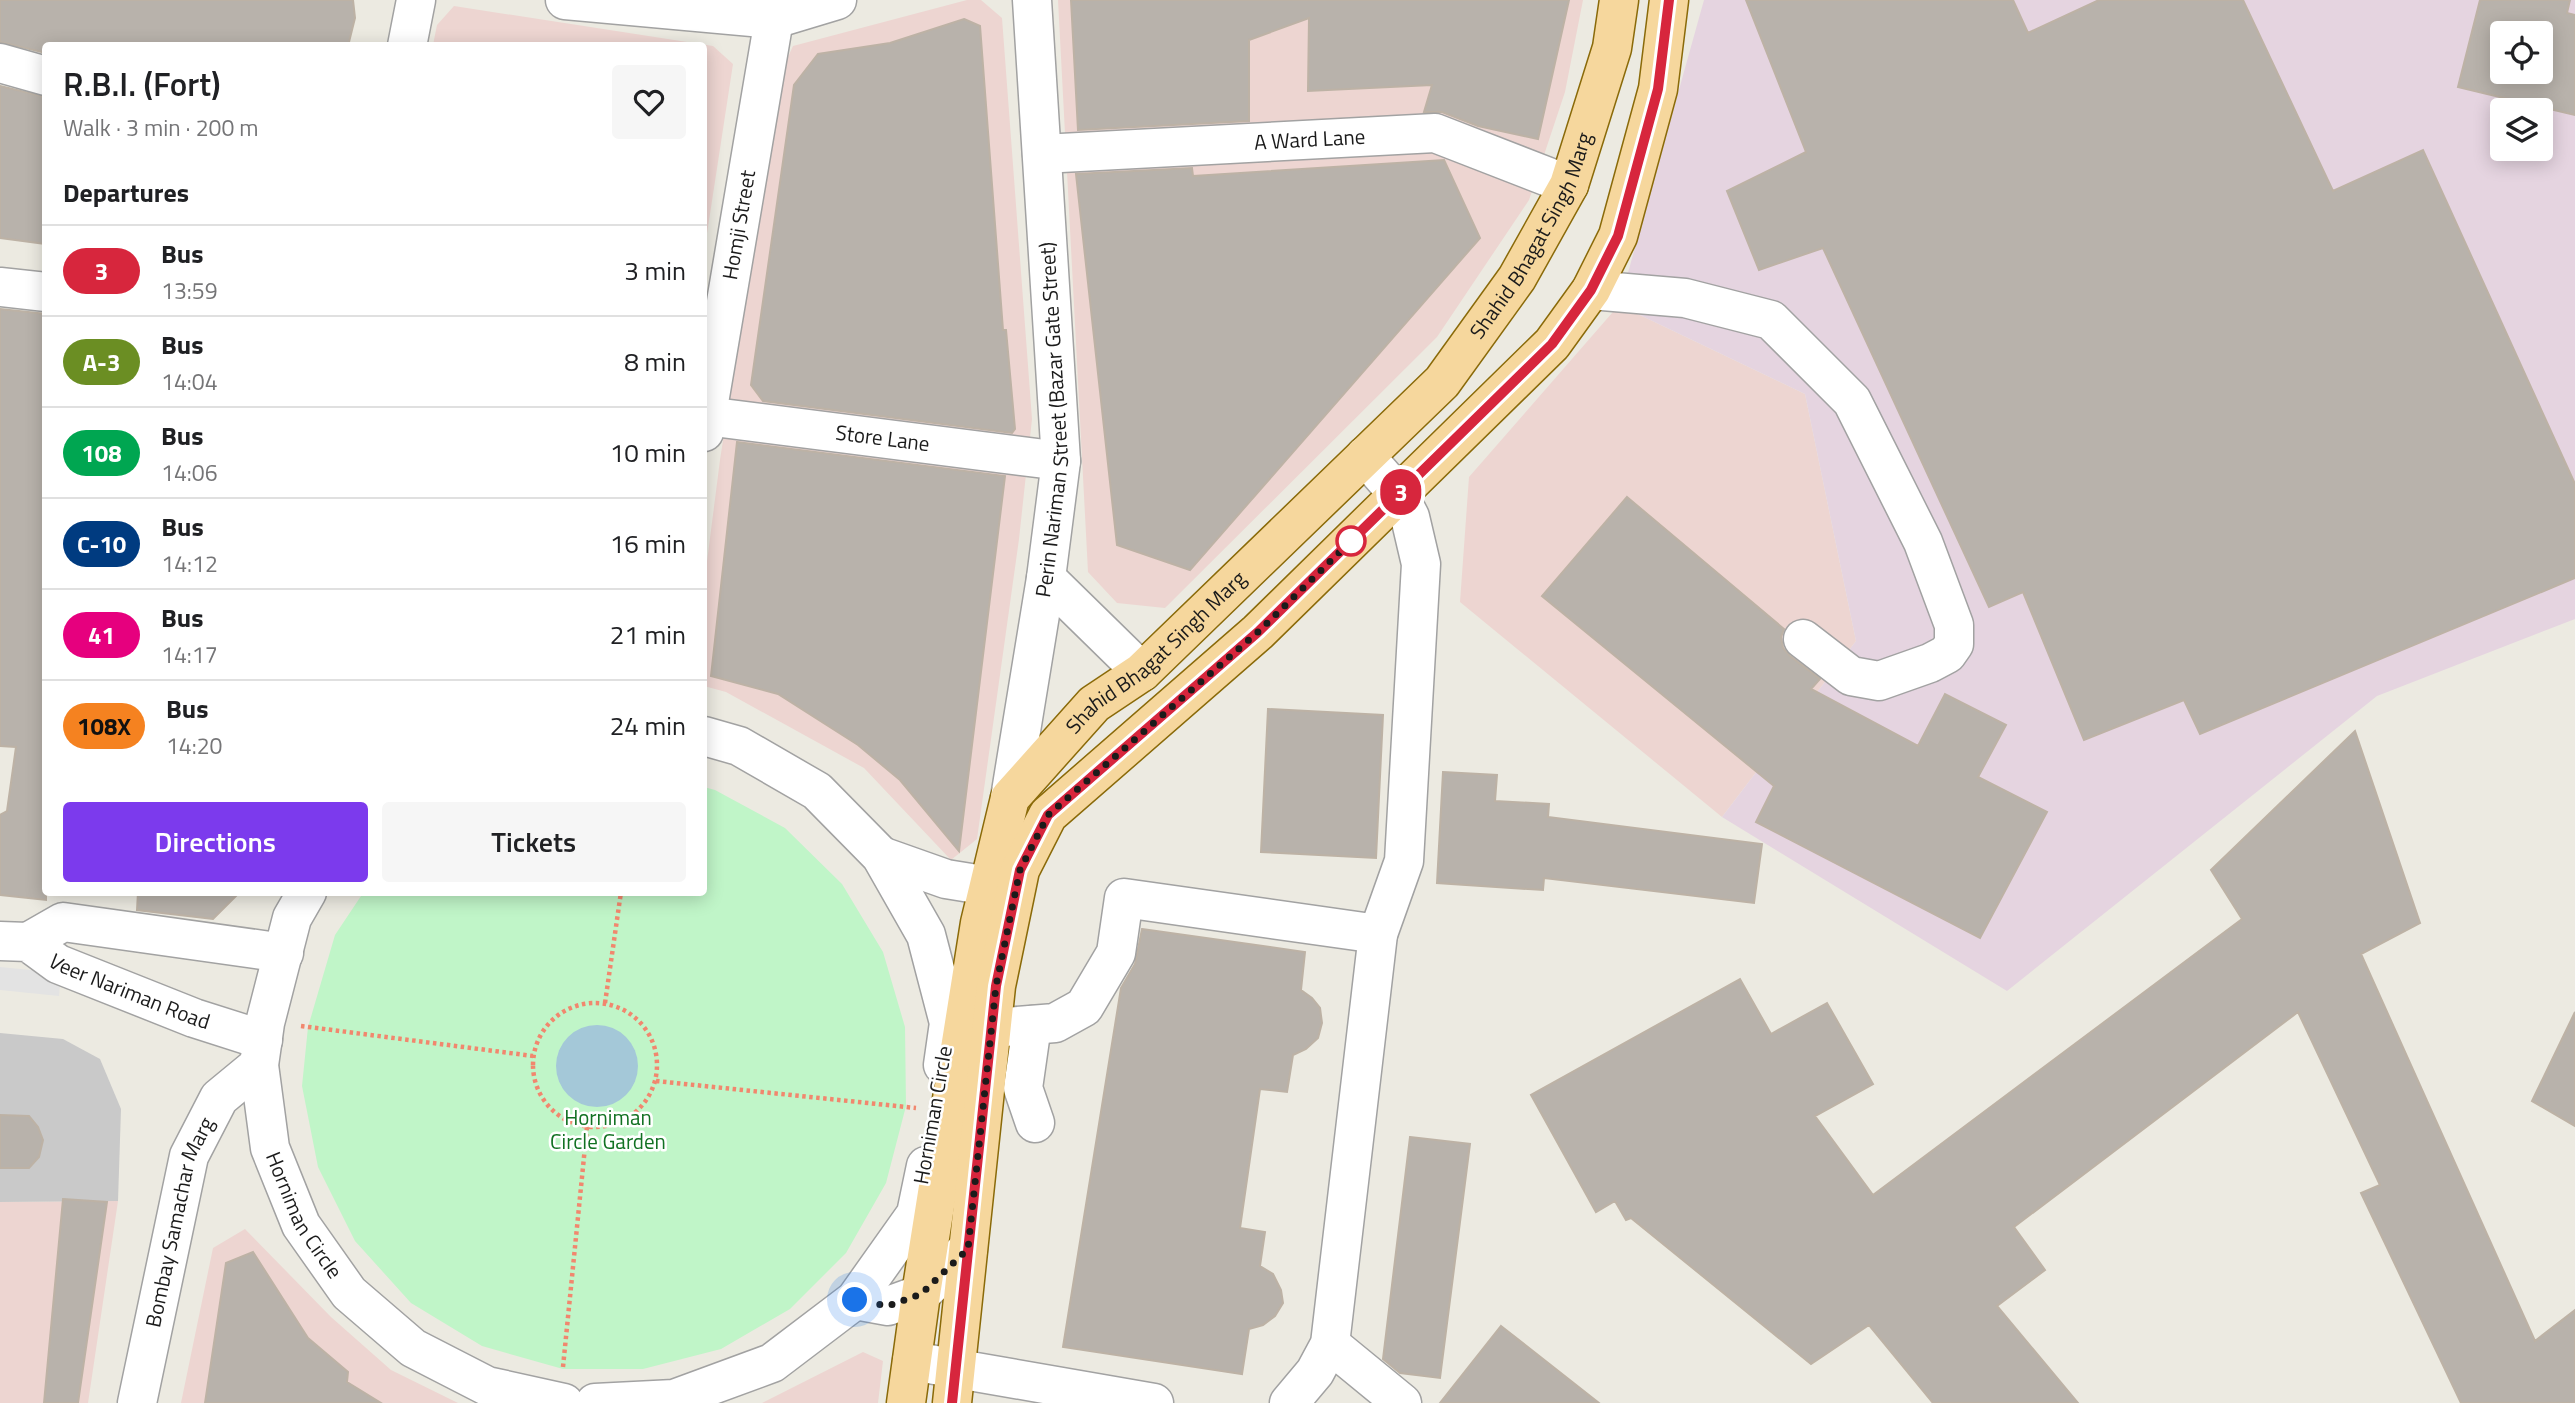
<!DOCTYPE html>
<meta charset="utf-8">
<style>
:root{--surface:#fff;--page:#f6f6f6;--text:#202124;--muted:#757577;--line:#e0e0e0;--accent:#7c3aed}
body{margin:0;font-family:"Titillium Web",sans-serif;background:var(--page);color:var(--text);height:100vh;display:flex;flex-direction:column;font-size:26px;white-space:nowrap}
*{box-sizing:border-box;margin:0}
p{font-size:23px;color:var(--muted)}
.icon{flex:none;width:38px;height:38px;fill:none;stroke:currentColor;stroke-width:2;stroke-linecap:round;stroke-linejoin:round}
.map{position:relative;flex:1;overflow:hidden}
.sheet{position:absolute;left:42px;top:42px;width:665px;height:854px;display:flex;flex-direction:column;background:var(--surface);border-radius:7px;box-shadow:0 4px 18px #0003}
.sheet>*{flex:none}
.badge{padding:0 14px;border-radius:23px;font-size:24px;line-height:46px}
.tools{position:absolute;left:2490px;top:21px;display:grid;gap:14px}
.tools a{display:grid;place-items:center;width:63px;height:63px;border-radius:7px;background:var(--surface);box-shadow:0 4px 18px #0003;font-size:35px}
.you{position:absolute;width:35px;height:35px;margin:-18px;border:5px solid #fff;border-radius:50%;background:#1a73e8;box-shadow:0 0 0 10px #1a73e833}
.map>.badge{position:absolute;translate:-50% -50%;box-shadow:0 0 0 4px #fff}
h2{padding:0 21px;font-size:26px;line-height:63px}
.round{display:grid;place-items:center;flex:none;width:74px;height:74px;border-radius:7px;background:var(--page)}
.overview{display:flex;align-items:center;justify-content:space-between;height:119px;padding:0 21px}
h1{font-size:33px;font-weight:600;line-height:52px}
.primary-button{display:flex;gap:14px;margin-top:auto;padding:14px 21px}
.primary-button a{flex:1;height:80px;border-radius:7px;background:var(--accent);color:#fff;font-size:28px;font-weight:600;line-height:80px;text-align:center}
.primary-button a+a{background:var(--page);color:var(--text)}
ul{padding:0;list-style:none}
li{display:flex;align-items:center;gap:21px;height:91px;padding:0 21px;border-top:2px solid var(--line)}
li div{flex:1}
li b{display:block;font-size:26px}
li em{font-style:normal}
li .badge{min-width:77px;font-weight:700;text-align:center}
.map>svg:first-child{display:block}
</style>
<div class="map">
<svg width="2575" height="1403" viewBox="0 0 2575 1403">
<rect width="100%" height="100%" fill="#eceae1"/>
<path fill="#edd5d1" d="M967,0h14l21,18 30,401 -13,120 -42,300 -26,21 -87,-92 -138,-76 -22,-6v-101l16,-125 58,-381 15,-33z
M1058,0h525l-18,92 -36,108 -92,137 -272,271 -48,-5 -29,-31z
M454,6l259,40 20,18 -29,189v-207l-271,-1 4,-20z
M1619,305l186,89 51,247 -134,176 -262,-215 9,-125z
M118,1201l-30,202h-88v-201z
M245,1229l86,88 60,53 67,33h-277l32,-155z
M863,1352l20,9 -5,42h-116z"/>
<path fill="#e5d4e0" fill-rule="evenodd" d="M1704,0h871v619l-198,77 -370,295 -285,-174 134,-176 -51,-247 -186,-89zM2502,33h39v39h-39zM2502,110h39v39h-39z"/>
<path fill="#c9c9c9" d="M0,1033l63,6 37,20 21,50 -3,92 -118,1z"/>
<path fill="#c0f5c8" d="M704,787l11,3 70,38 57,56 41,68 22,75 1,79 -20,77 -40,70 -56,56 -69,40 -78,20h-80l-81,-23 -71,-43 -56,-62 -37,-74 -16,-81 6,-59 27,-92 28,-42 341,-1z"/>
<path fill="#e3e3e3" d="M0,967l61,6 -2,23 -59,-6z"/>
<path fill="#a4c8d8" d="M556 1066a41 41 0 1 1 82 0a41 41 0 1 1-82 0Z"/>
<path fill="#b8b2ab" stroke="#bdb2a5" stroke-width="2" fill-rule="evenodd" d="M0,0h353l2,18 -7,28h-302v7l-46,-11z
M1071,0h498l-31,139 -60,-13 -36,-14h-18l8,-27 -124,6 1,-73 -60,22v81l-171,9z
M1746,0h267l15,33 71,-33h144l90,191 90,-41 152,334v94l-375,156 -16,-34 -100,40 -61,-148 -34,15 -166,-359 -64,22 -32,-79 79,-39z
M2480,0h90l-3,13 8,2v100l-117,-28zM2502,33h39v39h-39z
M964,19l16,7 23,304h3l9,99 -3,4 -249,-32 -12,-16 43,-300 24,-31 72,-11z
M0,86l46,11v147l-46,-6z
M1444,160l36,78 -290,332 -73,-25 -41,-371 116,-6 1,8z
M0,309l46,5v586l-46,-5v-80l7,-4 9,-64 -16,-1z
M737,442l268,34 -46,375 -59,-71 -42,-35 -80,-51 -67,-18z
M1627,497l157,132 -3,8 2,11 7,8 30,23 -9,10 107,57 27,-52 61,31 -28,52 69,35 -67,126 -224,-116 18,-36 -232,-190z
M1268,709l115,6 -7,143 -115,-6z
M2355,731l65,192 -59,31 174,387 40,-31v93h-114l-100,-210 19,-8 -82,-173 -284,215 31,43 -48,36 81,97h-145l-64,-78 -58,39 -180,-146 -5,2 -11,-19 -19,11 -65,-117 209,-116 31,55 56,-31 46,81 -58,32 58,79 369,-276 -31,-49z
M1443,772l54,3 -2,26 54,3 -1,13 214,27 -8,59 -210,-25 -1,12 -106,-7z
M138,892h102l-27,27 -76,-9z
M1142,929l163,23 -4,38 11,8 8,10 2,15 -4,15 -12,11 -13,6 -6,37 -27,-3 -20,139 25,4 -5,34 13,8 8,16 2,13 -8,13 -12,9 -14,4 -7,45 -179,-27 58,-359 14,-24z
M2575,1012v114l-43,-25z
M0,1115l29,1 9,11 5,13 -4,17 -10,11h-29z
M1410,1137l60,7 -30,234 -40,-5 -17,-14z
M63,1199l44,3 -29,201h-34z
M253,1252l55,86 40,34 -1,10 34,21h-176l21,-140z
M1501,1326l98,77h-159z"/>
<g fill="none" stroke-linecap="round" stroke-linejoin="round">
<defs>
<g id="minor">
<path d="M565,0l209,19 63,-19"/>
<path d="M407,46l9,-46"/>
<path d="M0,63l46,13"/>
<path id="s1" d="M1042,154l393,-21 134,52"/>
<path d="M0,287l46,5"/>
<path d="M1591,290l94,8 86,22 81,81 71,141 31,83v19l-7,10 -17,9 -51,18 -28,-5 -48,-37"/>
<path id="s2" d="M706,416l355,45"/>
<path id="s3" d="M704,432l70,-413 7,-19"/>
<path d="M1365,456l33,38 12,23 11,47 -17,297 -26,73"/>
<path d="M1046,578l96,94"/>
<path d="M704,736l35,10 78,45 64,65 45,79 23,88 -6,42"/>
<path id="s4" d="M1010,798l36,-220 15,-117 -29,-461"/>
<path d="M881,856l65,23 43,7"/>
<path id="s5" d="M307,892l-15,26 -27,105 -6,42 11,83 31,77 48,68 64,55 74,38 77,17"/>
<path id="s6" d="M0,941l28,1 30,22 136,54 69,22"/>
<path d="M28,942l35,-20 221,31"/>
<path d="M1032,1025l-9,63 12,35"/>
<path d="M992,1028l63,-5 29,-16 32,-54 8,-55 254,36 -48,410 -15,28 -26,31"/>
<path d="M855,1300l33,6 33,-12 47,-45"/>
<path d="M1330,1344l72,59"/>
<path d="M912,1361l242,42"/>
<path id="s7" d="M137,1403l52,-247 30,-58 40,-33"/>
<path d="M595,1403l79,-4 98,-36 83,-63 61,-86 10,-48"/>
</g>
<g id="major">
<path id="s8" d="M906,1403l15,-109 59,-371 30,-125 84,-94 48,-32 300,-290 75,-104 52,-93 43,-137 7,-48"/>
<path d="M952,1403l44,-417 24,-116 28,-55 210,-183 294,-288 39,-54 27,-54 40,-147 11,-89"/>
</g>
</defs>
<use href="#minor" stroke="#a2a2a2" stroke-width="41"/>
<use href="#major" stroke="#8a6a09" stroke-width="41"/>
<path stroke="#f1876e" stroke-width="4.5" stroke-dasharray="3.5 3.5" stroke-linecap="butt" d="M533 1065a62 62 0 1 1 124 0a62 62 0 1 1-124 0Z
M605,1003l16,-111
M301,1026l232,30
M656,1081l260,27
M563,1367l24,-240"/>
<use href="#minor" stroke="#fff" stroke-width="38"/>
<use href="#major" stroke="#f6d79d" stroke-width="38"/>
</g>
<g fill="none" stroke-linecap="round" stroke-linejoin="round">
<defs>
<path id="line" d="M952,1403l44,-417 24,-116 28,-55 210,-183 294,-288 39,-54 27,-54 40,-147 11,-89"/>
</defs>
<use href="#line" stroke="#fff" stroke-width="16"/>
<use href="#line" stroke="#d7263d" stroke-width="10"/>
<path stroke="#1b1b1b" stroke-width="7" stroke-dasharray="0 12.6" d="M855,1300l33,6 33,-12 47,-45 28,-263 24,-116 28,-55 210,-183 93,-91"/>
</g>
<circle fill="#fff" stroke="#d7263d" stroke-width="3.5" cx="1351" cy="541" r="14"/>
<g text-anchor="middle" stroke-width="5" stroke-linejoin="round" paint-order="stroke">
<g font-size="21" fill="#1b1b1b" stroke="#fff">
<text dy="7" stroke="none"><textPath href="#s1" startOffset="268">A Ward Lane</textPath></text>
<text dy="7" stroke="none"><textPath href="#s3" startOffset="210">Homji Street</textPath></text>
<text dy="7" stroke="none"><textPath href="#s8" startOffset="1388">Shahid Bhagat Singh Marg</textPath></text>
<text dy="7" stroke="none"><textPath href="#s4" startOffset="382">Perin Nariman Street (Bazar Gate Street)</textPath></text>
<text dy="7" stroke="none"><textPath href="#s2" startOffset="178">Store Lane</textPath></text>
<text dy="7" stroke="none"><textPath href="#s8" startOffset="821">Shahid Bhagat Singh Marg</textPath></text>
<text dy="7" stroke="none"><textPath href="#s6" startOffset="142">Veer Nariman Road</textPath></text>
<text transform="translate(933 1115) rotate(-80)" y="7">Horniman Circle</text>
<text dy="7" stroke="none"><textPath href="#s5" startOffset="340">Horniman Circle</textPath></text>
<text dy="7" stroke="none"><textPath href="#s7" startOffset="186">Bombay Samachar Marg</textPath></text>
</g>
<g font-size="21" fill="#117122" stroke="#fff">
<text x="608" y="1125">Horniman<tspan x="608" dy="24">Circle Garden</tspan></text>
</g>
</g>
</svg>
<div class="tools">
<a><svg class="icon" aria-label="locate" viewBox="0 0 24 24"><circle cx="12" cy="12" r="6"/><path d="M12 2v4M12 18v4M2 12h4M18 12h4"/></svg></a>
<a><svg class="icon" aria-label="layers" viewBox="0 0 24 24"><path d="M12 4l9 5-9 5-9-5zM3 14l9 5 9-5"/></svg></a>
</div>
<div class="you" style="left:855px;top:1300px"></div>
<b class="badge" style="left:1401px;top:492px;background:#d7263d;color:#fff">3</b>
<section class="sheet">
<div class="overview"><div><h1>R.B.I. (Fort)</h1><p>Walk · 3 min · 200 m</p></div><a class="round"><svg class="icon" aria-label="heart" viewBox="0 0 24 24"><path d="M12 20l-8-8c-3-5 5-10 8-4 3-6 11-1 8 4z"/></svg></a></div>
<h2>Departures</h2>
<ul>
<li><span class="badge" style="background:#d7263d;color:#fff">3</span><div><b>Bus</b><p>13:59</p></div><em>3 min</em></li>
<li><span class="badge" style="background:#6b8e23;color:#fff">A-3</span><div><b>Bus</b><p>14:04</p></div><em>8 min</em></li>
<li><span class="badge" style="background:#00a651;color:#fff">108</span><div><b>Bus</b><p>14:06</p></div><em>10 min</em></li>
<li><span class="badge" style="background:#003b80;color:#fff">C-10</span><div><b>Bus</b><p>14:12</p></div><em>16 min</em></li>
<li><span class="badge" style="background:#e6007e;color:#fff">41</span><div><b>Bus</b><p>14:17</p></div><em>21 min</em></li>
<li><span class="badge" style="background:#f58220;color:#111">108X</span><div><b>Bus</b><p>14:20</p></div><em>24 min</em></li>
</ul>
<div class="primary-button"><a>Directions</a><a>Tickets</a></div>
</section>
</div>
